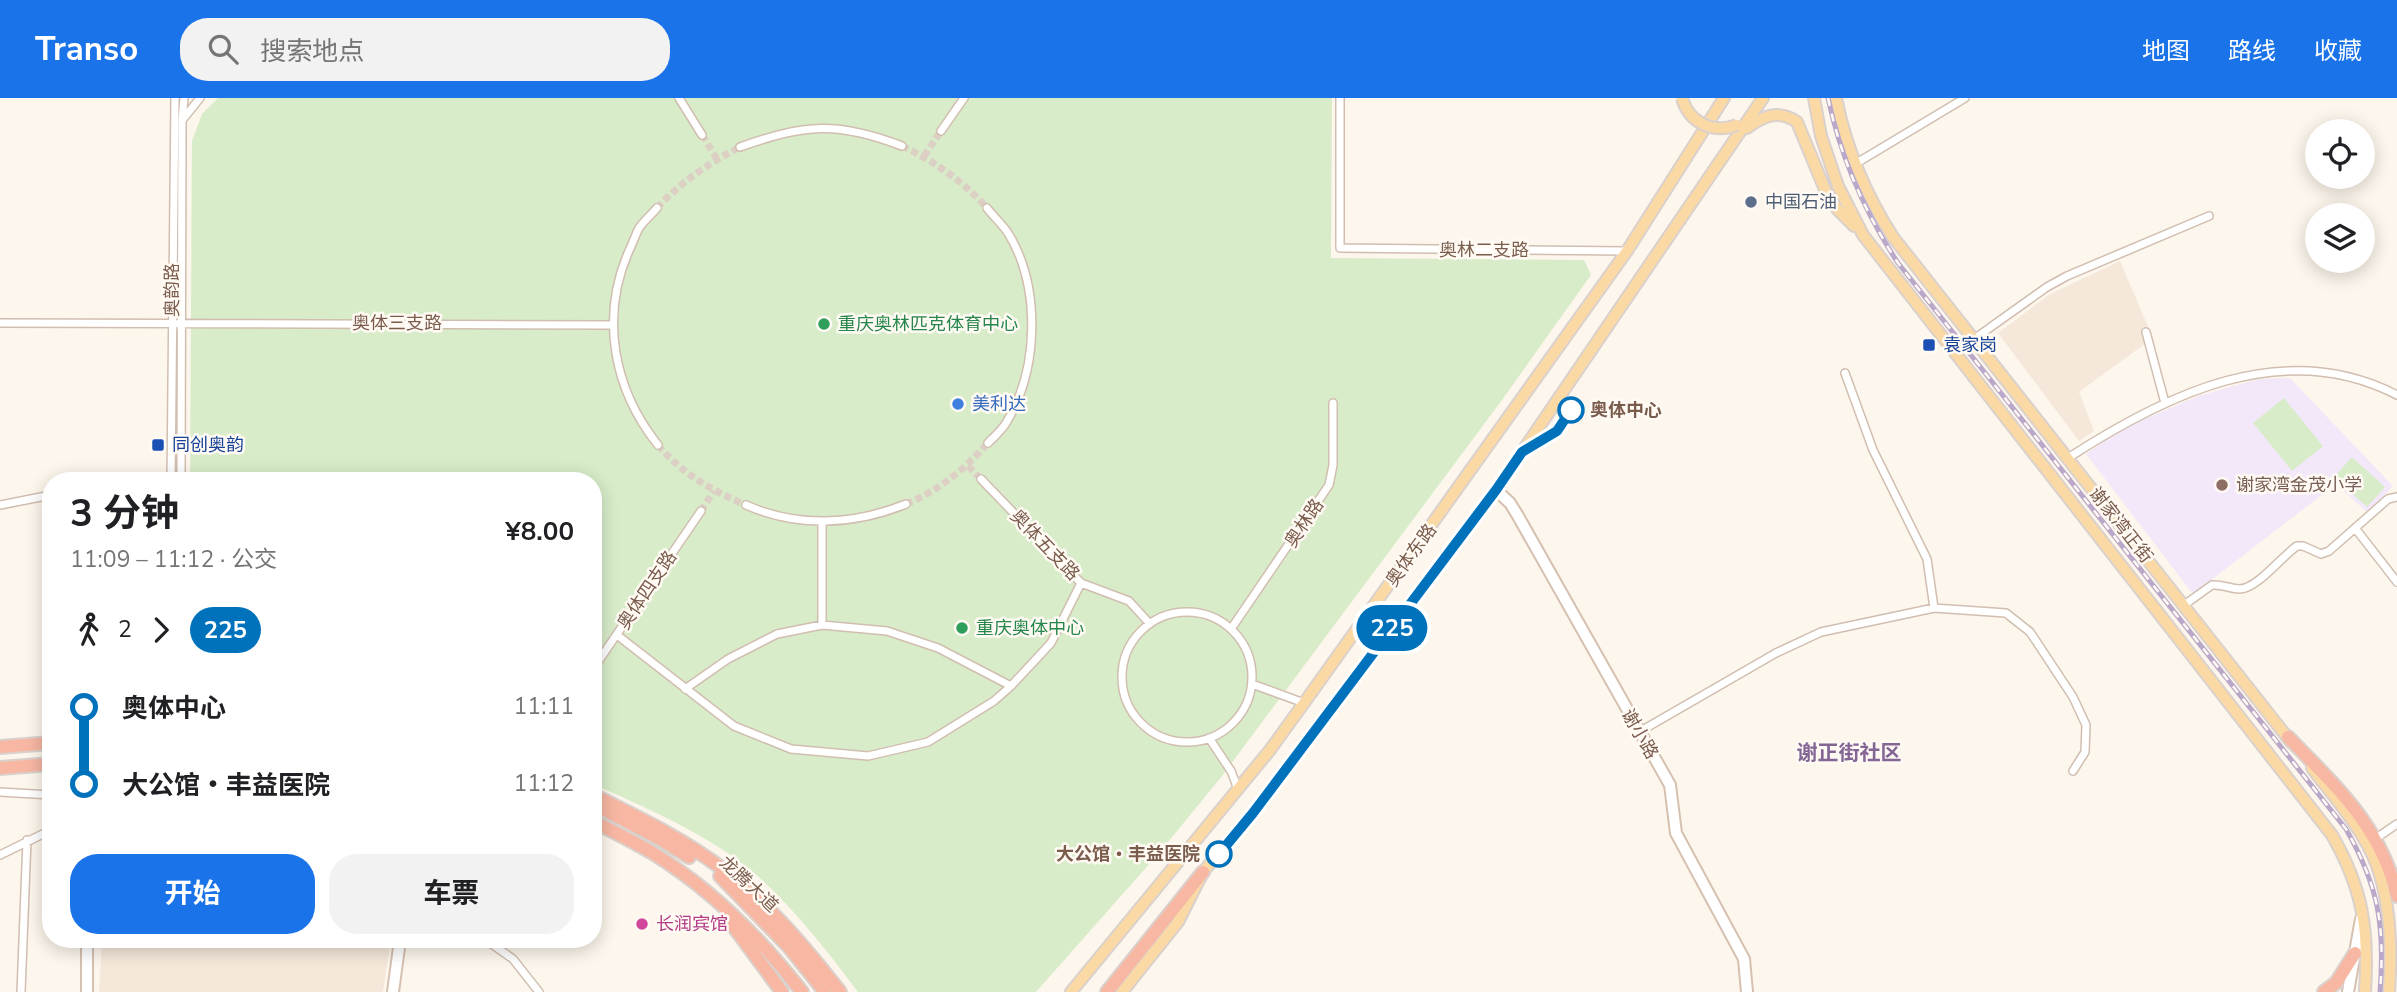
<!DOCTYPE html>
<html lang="zh">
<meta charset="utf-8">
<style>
:root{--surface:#fff;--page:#f2f2f2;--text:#202124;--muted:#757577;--accent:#1a73e8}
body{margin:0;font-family:"Nunito Sans","Noto Sans SC",sans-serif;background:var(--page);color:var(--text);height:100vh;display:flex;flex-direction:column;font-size:26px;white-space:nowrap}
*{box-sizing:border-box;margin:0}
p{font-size:23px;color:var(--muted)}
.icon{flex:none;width:38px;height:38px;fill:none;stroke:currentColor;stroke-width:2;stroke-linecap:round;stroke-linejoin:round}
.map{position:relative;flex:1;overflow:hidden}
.details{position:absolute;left:42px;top:374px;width:560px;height:476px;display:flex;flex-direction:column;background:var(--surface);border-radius:28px;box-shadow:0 4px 18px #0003}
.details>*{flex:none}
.badge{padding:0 14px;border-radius:23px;font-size:24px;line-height:46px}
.controls{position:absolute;left:2305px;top:21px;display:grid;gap:14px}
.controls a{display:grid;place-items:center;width:70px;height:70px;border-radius:50%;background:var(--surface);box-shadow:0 4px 18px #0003;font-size:35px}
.map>.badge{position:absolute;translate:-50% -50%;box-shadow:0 0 0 4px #fff}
.legs{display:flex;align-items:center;gap:10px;height:77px;padding:0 28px;font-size:23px}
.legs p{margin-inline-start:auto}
.summary{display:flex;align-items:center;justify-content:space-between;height:119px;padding:0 28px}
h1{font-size:38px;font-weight:700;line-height:52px}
.cta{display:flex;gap:14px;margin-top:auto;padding:14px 28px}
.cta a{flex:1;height:80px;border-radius:28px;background:var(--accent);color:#fff;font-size:28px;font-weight:700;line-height:80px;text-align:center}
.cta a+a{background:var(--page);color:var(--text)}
ul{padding:0 28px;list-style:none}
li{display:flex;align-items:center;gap:24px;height:77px;font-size:26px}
li i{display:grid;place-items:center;width:10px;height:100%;margin:0 9px;background:currentColor}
li i::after{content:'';width:18px;height:18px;margin:-9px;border:5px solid;border-radius:50%;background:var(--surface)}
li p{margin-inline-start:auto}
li:first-child i{background:linear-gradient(#0000 50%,currentColor 0)}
li:last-child i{background:linear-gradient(currentColor 50%,#0000 0)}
header{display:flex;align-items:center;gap:42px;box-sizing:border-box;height:98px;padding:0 35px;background:var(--accent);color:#fff}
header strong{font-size:33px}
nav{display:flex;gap:38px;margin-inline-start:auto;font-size:24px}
.search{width:490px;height:63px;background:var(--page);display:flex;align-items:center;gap:18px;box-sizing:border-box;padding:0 24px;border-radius:28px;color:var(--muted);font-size:26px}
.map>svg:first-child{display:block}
</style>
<header>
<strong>Transo</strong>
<div class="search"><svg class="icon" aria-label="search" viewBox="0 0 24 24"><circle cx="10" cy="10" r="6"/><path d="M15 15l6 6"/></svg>搜索地点</div>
<nav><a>地图</a><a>路线</a><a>收藏</a></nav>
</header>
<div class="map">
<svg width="2397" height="894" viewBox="0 0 2397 894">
<rect width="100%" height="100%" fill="#fdf6ec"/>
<path fill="#f5e8da" d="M2120,163l33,77 -74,54 15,39 -15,10 -81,-108 52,-39z
M102,842h289l-8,52h-284z"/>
<path fill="#f3e8fa" d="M2290,280l103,108 -25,27 -32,-29 -143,110 -107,-140 26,-18 33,-17 53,-23 61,-17z"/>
<path fill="#d8ecc9" d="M218,0h1114l-1,160 253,2 7,15 -89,125 -280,376 -63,77 -123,139h-178c-28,-38 -73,-95 -110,-124 -45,-36 -102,-60 -155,-84v-303h-403l2,-340 10,-27z
M2284,300l39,48 -31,25 -39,-48z
M2352,359l33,30 -18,20 -33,-30z"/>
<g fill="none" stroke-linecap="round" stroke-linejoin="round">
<path stroke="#dcd0c4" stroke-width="7" stroke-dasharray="7 3.5" stroke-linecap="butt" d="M702,37l15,24
M902,48c32,15 62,36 85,62
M924,58l17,-25
M657,110c24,-26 52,-45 83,-61
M658,347c23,28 55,46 88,60
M968,368l13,13
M906,406c32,-13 59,-35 82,-61
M701,413l13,-20"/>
<defs>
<path id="street" d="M679,0l23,37
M1340,0v150l287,3
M184,20l16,-20
M941,33l23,-33
M740,49c65,-23 97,-26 162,-1
M1855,66l110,-66
M657,110c-6,7 -13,13 -18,20 -4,8 -7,17 -11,25 -28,66 -14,137 30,192
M987,110c6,8 15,16 21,25 33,54 31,136 -2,190 -4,7 -12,14 -18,20
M0,225l612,2
M2146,234l19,71
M1974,241l73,-52 20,-11 142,-60
M1845,275l28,77 54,109 7,49
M2068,360c97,-63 215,-122 329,-63
M981,381l100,104 48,18 21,23
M171,383l4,-383
M181,383l1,-359 2,-24
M0,407l51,-10
M746,407c52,23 108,20 160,-1
M2355,430l42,54
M2184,507l28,-20c10,-1 18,4 28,4 18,-1 43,-34 57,-43h6l18,8 8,-3 59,-52 9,-2
M1122 579a65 65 0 1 1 130 0a65 65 0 1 1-130 0Z
M822,527v-102
M1231,531l98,-144 4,-20v-62
M617,537l117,91 57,23 77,7 60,-14 66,-41 17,-15 40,-43 30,-60
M593,571l108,-158
M1252,586l52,19
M685,591l43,-30 49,-25 45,-9 65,6 51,17 73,38
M1639,634l137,-79 45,-21 113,-24 72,5 24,19 43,65 13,28 -1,27 -12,19
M1209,640l22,33 7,18
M0,694l51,3
M2375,741l22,-15
M0,757l51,-25
M486,842l27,19 26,33
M21,894l6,-152"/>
<path id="secondary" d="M1496,392l14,13 8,13 152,269 6,48 68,126 3,33
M87,894v-52
M393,894l7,-52
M2348,894l13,-73"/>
<path id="primary" d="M1814,0l7,38 17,50 25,49 469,600c31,54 37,95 33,157
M1836,0c10,50 30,97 57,139l398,505
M1747,30c16,-12 31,-19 50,-6l29,70 12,18 16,16
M2312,670c21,28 51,61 64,95 15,40 16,86 13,129
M1071,894l199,-242 34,-47 323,-452 97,-153
M1122,894l56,-70 25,-50 50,-59 243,-323 267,-392"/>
<path id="highway" d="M2288,639c47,49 93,89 109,159
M0,649l51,-4
M0,670l51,-4
M593,697c44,22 88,43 127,72 46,34 85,80 120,125
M595,707l65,34 29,18
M593,723c19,10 39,20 58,31 59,36 109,86 151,140
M720,778l69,71 36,45
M728,821l54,73
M1107,894l96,-120
M2324,894l12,-9 19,-30"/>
</defs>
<use href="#street" stroke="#d1beb0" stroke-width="10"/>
<use href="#secondary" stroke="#d6c0b0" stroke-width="14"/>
<use href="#primary" stroke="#dad1cd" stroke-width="14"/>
<use href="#highway" stroke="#dad1cd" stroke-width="16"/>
<use href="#street" stroke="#fff" stroke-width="7"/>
<use href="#secondary" stroke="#fff" stroke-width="10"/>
<use href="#primary" stroke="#fbd9a5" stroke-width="10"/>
<use href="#highway" stroke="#f7b7a3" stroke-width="12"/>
<defs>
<path id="rail" d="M1828,0c13,61 36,113 70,165l448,566c33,58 39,97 34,163"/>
</defs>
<use href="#rail" stroke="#b9a8c9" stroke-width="5"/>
<use href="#rail" stroke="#fffaf3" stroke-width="2.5" stroke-dasharray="8" stroke-linecap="butt"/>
<defs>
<path id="primary-bridge" d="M1682,0c7,25 31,36 55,27"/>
</defs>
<use href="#primary-bridge" stroke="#dad1cd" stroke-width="14" stroke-linecap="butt"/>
<use href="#primary-bridge" stroke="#fbd9a5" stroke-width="10"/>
</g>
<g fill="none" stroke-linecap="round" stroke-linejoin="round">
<defs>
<path id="line-1" d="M1219,756l34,-41 243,-323 26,-38 35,-21 14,-21"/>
</defs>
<use href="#line-1" stroke="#fff" stroke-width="16"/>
<use href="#line-1" stroke="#0072bc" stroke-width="10"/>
</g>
<circle fill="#5c6f8a" stroke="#fffaf3" stroke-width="2.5" cx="1751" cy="104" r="7"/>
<g fill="#2e9e5b" stroke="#fffaf3" stroke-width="2.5">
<circle cx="824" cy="226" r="7"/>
<circle cx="962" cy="530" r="7"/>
</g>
<g fill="#1a4fb4" stroke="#fffaf3" stroke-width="2.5">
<rect x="1922" y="240" width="14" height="14" rx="3.5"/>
<rect x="151" y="340" width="14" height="14" rx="3.5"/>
</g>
<circle fill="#3f7fe0" stroke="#fffaf3" stroke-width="2.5" cx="958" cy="306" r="7"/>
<g fill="#fff" stroke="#0072bc" stroke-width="3.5">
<circle cx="1571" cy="312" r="12"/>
<circle cx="1219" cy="756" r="12"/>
</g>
<circle fill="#8d6e63" stroke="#fffaf3" stroke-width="2.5" cx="2222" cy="387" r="7"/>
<circle fill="#d1479c" stroke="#fffaf3" stroke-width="2.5" cx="642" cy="826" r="7"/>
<g text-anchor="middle" stroke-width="5" stroke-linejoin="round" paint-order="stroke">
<g font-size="18" fill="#4e5e75" stroke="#fffaf3" text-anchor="start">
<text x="1765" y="110">中国石油</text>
</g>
<g font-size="18" fill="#7a5c4d" stroke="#fffaf3">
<text x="1484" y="158">奥林二支路</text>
<text transform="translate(172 192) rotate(-90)" y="6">奥韵路</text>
<text x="397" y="231">奥体三支路</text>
<text transform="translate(1304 425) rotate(-56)" y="6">奥林路</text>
<text transform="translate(2121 427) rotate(52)" y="6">谢家湾正街</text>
<text transform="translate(1045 447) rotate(46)" y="6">奥体五支路</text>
<text transform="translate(1411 457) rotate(-54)" y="6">奥体东路</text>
<text transform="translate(647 492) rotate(-56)" y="6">奥体四支路</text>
<text transform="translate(1640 636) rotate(60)" y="6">谢小路</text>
<text transform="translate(749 786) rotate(43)" y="6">龙腾大道</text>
</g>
<g font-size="18" fill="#27864d" stroke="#fffaf3" text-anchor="start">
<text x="838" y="232">重庆奥林匹克体育中心</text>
<text x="976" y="536">重庆奥体中心</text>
</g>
<g font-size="18" fill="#164399" stroke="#fffaf3" text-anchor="start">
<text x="1943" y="253">袁家岗</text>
<text x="172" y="353">同创奥韵</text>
</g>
<g font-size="18" fill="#366cbe" stroke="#fffaf3" text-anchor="start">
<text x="972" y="312">美利达</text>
</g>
<g font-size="18" font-weight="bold" fill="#7a5c4d" stroke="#fffaf3" text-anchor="start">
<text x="1590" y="318">奥体中心</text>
<text x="1200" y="762" text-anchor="end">大公馆‧丰益医院</text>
</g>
<g font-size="18" fill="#785e54" stroke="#fffaf3" text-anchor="start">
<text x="2236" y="393">谢家湾金茂小学</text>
</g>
<g font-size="18" fill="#b23c85" stroke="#fffaf3" text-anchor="start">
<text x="656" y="832">长润宾馆</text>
</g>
<g font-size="21" font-weight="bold" fill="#846695" stroke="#fffaf3">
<text x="1849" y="662">谢正街社区</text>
</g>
</g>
</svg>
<div class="controls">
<a><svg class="icon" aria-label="locate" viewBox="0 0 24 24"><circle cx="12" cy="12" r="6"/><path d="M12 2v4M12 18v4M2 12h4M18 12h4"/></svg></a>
<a><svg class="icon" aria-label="layers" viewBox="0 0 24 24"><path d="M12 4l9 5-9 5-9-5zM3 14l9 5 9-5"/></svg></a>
</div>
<b class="badge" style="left:1392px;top:530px;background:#0072bc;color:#fff">225</b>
<section class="details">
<div class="summary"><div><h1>3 分钟</h1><p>11:09 – 11:12 · 公交</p></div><b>¥8.00</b></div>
<div class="legs"><svg class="icon" aria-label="walk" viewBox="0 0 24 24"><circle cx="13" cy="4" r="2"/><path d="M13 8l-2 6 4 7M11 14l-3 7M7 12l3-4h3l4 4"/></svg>2<svg class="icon" aria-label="forward" viewBox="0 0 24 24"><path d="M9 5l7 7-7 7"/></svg><b class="badge" style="background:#0072bc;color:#fff">225</b></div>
<ul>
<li><i style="color:#0072bc"></i><b>奥体中心</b><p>11:11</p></li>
<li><i style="color:#0072bc"></i><b>大公馆‧丰益医院</b><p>11:12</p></li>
</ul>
<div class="cta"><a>开始</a><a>车票</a></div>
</section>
</div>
